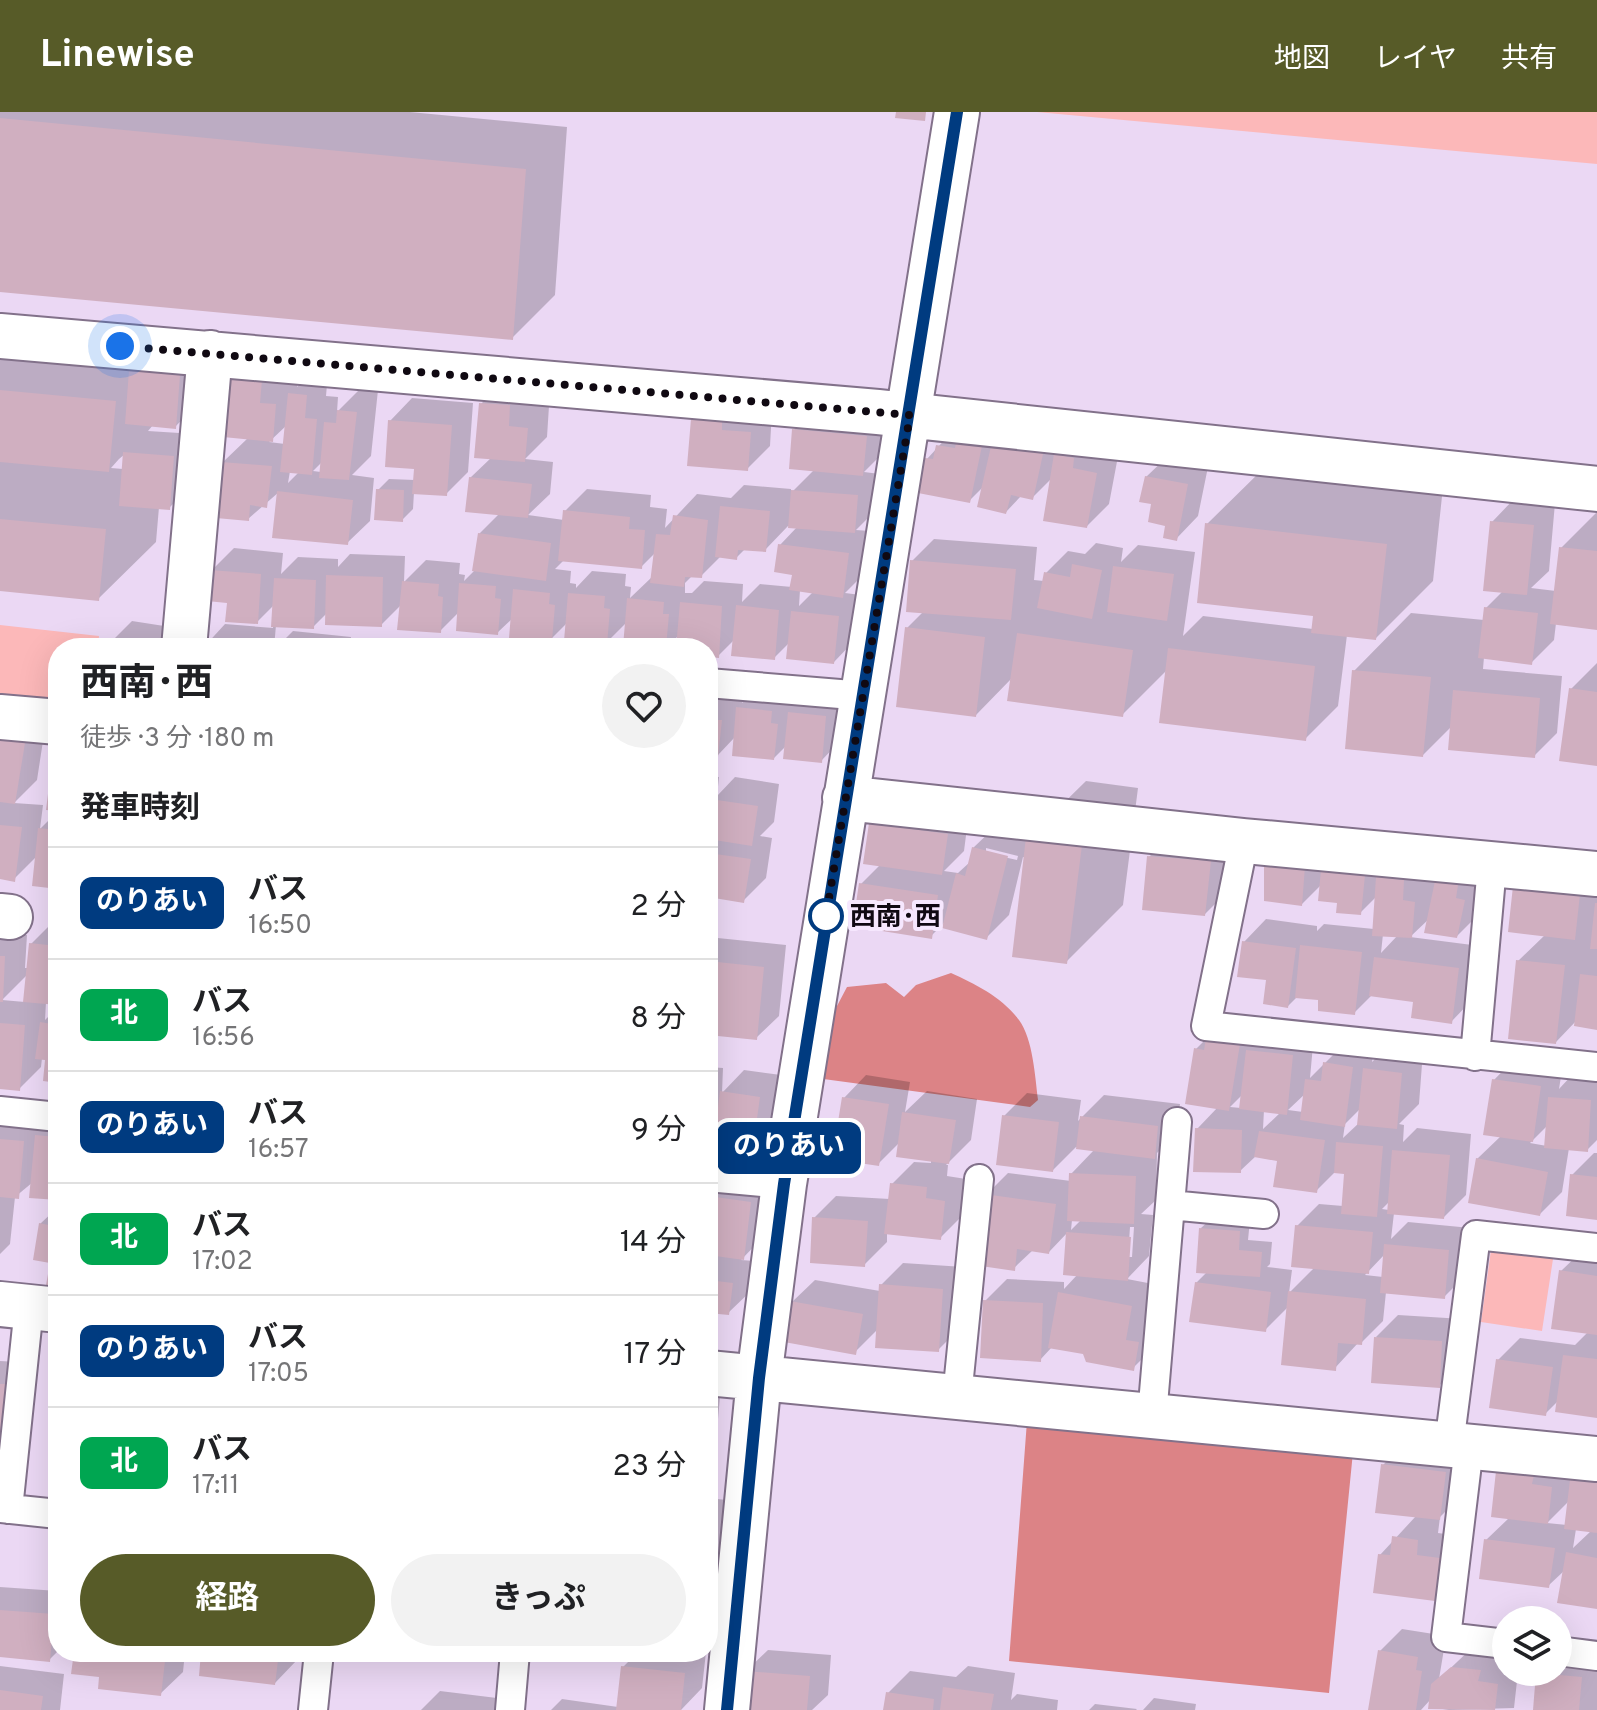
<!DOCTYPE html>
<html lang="ja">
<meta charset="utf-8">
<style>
:root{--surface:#fff;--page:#f2f2f2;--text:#202124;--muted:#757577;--line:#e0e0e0;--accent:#575b28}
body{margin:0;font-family:Overpass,"Noto Sans JP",sans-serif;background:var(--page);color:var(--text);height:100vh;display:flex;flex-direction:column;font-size:30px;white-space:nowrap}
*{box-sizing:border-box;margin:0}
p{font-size:26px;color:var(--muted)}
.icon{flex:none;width:44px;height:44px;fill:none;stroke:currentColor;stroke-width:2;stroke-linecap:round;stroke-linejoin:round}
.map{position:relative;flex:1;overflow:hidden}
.panel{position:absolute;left:48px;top:526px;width:670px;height:1024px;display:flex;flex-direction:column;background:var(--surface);border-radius:32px;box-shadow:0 8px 32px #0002}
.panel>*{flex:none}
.badge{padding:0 16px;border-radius:12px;font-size:28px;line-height:52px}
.controls{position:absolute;left:1492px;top:1494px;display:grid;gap:16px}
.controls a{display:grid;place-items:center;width:80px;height:80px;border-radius:50%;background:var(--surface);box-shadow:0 8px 32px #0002;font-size:40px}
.you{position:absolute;width:40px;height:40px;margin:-20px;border:6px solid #fff;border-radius:50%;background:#1a73e8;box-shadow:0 0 0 12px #1a73e833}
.map>.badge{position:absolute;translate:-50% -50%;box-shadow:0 0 0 4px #fff}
h2{padding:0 32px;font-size:30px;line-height:72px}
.round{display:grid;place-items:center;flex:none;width:84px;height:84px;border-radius:42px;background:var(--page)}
.head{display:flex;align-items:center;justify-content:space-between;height:136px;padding:0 32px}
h1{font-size:38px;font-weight:700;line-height:60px}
.primary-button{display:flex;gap:16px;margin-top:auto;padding:16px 32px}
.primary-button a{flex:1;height:92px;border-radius:48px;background:var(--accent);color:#fff;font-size:32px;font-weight:700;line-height:92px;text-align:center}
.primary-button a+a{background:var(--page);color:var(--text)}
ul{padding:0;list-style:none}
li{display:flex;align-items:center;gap:24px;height:112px;padding:0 32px;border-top:2px solid var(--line)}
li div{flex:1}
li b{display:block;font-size:30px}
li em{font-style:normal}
li .badge{min-width:88px;font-weight:700;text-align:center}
header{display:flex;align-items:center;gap:48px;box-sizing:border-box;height:112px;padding:0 40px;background:var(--accent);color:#fff}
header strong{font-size:38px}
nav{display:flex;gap:44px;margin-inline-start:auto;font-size:28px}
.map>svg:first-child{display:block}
</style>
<header>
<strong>Linewise</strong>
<nav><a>地図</a><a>レイヤ</a><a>共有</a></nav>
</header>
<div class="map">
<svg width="1597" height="1598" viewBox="0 0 1597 1598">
<rect width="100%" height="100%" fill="#ebd8f4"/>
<path fill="#fcb8b9" d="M1037,0h560v52z
M0,513l99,11 -1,12h-40v55l-58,-6z
M1491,1138l62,9 -11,72 -61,-9z"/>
<path fill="#dc8386" d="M951,861c24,11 51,24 68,47 14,19 16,56 19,80l-8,7 -214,-29 11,-53 20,-38 39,-4 18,14 12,-12z
M1027,1309l326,31 -24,241 -320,-32z"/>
<path fill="#0003" fill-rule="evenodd" d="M0,0h410l157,15 -12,168 -43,43 -512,-48z
M0,231l201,10 -4,51 -22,23 -22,-2 -5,6 47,3 -4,52 -22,22 -10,-1 -3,35 -58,57 -98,-10zM125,342l-2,15 -12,-1 8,-9z
M313,260l15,1 -2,23 12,1 -1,15 24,-24 17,2 -7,66 -19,19 22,3 -4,43 -23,22 -68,-51 -31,27 -25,-57 25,-24 -18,-60 68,5 -1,4zM287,313l-2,19 -16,-2zM322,350l-1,10 -8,-1zM290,359l9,1 -11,11z
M503,269l29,2 -2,21 19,2 -2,31 -22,22 28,3 -3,32 -22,21 36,5 1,-9 22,-22 64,6 -1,12 17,2 -2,19 32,-34 34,4 13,-13 47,4v4l24,-24 -21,-39 22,-22 73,6 -4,37 -21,21 16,2 -3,35 -21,21 14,1 -5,42 -20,20 16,2 -5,44 -22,23 -44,-20 -16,16 -39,-19 -17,17 -10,-1v-7h-30l1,-13 -13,13 -40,-3 1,-23 -21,21 -39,-20 -16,16 -38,-21 -16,15 -38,-21 -19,19 -38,-27 -21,21 -54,-12 -14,14 -37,-2 -2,23h-71l22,-24 48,4 1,-23 -17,17 -28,-20 -18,-31 23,-23 49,5 -2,21 17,-17 40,2v8l12,-13 55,2 -1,26 22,-22 34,3 -1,11 6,1 -1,6 10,-10 5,-37 21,-21 -30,-35 22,-21 -11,-53zM788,414h10l-18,19 14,28 -2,14 -32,-3 -18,18 1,-18 -39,-3 -12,12h-7v-10l8,-8 8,1 20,-20 15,2 10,-10 19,2zM656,440l-4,25 -22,21 1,-11 -6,-1 1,-12 -34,-3 -16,17v-4l-6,-1 1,-12 -16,-2 10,-10 76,8zM800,478l13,2 -14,14z
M412,286l61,5 -5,69 -22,22 -32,-2 -1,17 -11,11 -24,-30 11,-11 26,1 1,-13 -26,-46z
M715,286l57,12 -2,36 -23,23 -54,-49z
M960,311l159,28 -10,53 -22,22 -35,-48 -20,20 -11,-2 -15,16 -22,-26 -15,15 -42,-42z
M1169,343l40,7 -11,54 -22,23 -23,-37 -7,-25z
M1265,355l178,20 -10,94 -57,57 -29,-3 -9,71 -33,33 -138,-69 -45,45 -110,-37 -36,37 -69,-87 17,-17 -12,-50 22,-22 103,8 -3,33 10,1 2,-8 22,-22 17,3 11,-11 27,5 -2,14 17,-17 57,7 -12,84 20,-20 110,13 2,-15 -108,-90z
M1514,387l41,4 -6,68 -18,17 25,3 5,-43 36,-36v116l-41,-5 -2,17 -23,23 -47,-6 -1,12 79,7 -5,57 -23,23 -82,-30 -29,29 -69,-84 57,-58 73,7 2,-12 17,-17 -11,-69z
M132,509l45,7 -3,20h-65l1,-5z
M293,519l58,6 -1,11h-74z
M1597,551v101l-26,-75z
M708,571l35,16 -1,4 18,-17 87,8 -4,44 -22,23 -34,-16 -13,13 -39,-21 -17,18 -10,-1z
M47,603l-10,65 -23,23 29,2 -3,24 18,-18v76l-21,-31 -23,23 -14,-2v-152z
M708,664l11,1 -2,19 18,-19 44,7 -5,38 -14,14 12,2 -6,40 -22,22 -26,-14 -10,-2z
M1086,669l52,7 -15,117 -57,57 -40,-104 -3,-1 -14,58 -22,22 -41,-16 -15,15 -45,-17 -25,-35 20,-20 -10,-40 22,-23 76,11 -5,39 -20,20 14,2 12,-11 3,-14 23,-22 36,8zM986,736l32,8 -1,4 -31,-7z
M1171,722l61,6 -5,52 -22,22 -56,-57z
M1266,751h213v51l-22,22 -27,-18 -20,19 70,9 -7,53 -22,23 -36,-22 -43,-5 -18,18 -34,-15 -22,-2 -10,10 -44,-64 22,-23 51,7v5l7,-7 50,5 3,-33 -17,17 -20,-12 -18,-17 -20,20zM1383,822l15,1 -17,18z
M1597,760v156l-20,-8 -21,22 -38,-81 27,-26z
M0,809l9,13 18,1 -2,33h3l3,-24 22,-22h5v81l-12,-1 -1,18 13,-13v74l-10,-22 -6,-1 -1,9 -22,22 -19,-2zM28,862l-3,28 -23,-2z
M708,825l78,8 -7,71 -23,22 -48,-5z
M1218,915l96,7 -4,44 37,-37 28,4 -3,17 15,-15 36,4 -4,53 -20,20 5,1 -1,17 14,-14 54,6 -5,61 -22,22 -50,-4 -3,26 17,-17 63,6 -4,46 -23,23 -58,-5 -3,29 -22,22h-3l-23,25 -47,-61 -23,23 -69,-47 12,-12 -7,-43 11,-10 38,2 -2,20 24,2 -2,22 -3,3 25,3 -3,23 26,-26 -18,-41 22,-22 24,2 3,-34 -10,-1 -20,20 -37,-32 -23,-3 -16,15 -43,-42 21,-22 -22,-58zM1306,981l-3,19 -15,-2zM1243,982l-2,14 -11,-1zM1361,996l-1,14 -17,16 2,-14zM1264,998l17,2 -18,17zM1390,1089l-1,9 -7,-1zM1385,1142l-2,23 -18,-2z
M1516,945l47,7 -4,25 13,-14 25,2v63l-10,10 -18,-2 -7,44 -22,22 -63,-55 24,-23 -7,-56zM1548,1013l-1,21 -17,-3z
M708,955l15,1 -1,25 22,-23 37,5 -9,69 -22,22 -33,-34 -9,9z
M866,963l44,7 -5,30 22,-21 50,8 -6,41 -25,25h2l-1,11 19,3 -4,37 -22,22 -53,-6v10l-23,23 -50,-47 22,-22 54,3 2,-15 22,-22 17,1v-3l-31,-18 -22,22 -34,-66z
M1027,981l54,7 -3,21 26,-26 76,9 -4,30 -19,19 -1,47 -15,14 12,1 -4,41 -22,23 26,5 2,62 -22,22 -48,-16 -33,-5 -12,13 -55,-59 22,-22 57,3v7l14,-15 -10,-42 -19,20 -16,-2 -19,18 -28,-73 22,-22 63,8v-7l24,-25 -19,-2 -23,23 -49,-54zM1072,1108h9l-10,10zM1130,1115h4l-2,30h-4z
M0,1003h58v83l-25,-16 -18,15 -5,47 -10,10z
M1594,1041h3v65l-25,-43z
M708,1062l64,6 -7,55 -24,25 13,1 -3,30 -23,22 -20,-2v-54l4,-4h-4z
M58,1095v78l-18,-61z
M1584,1137l13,2v165l-38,-16 -14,14 -47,-54 22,-22 55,7 13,-13 -27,-61z
M903,1151l61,4 -4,61 -22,22 -60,-21 -23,23 -63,-50 23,-22 65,11 1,-6z
M1398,1203l65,4 -2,44 -22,23 -63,-49z
M0,1249l36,2 -4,54 -22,22h-10z
M708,1284l12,1 -8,88 -4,4z
M1405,1331l62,7 -6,46 -21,21 -2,16 23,3 -5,41 -22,22 -54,-44 36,-39 -33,-51z
M1594,1346l3,1v148l-32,-37 -17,16 -62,-46 23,-22 -11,-46 76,-7 -2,16zM1570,1388l-3,25 -20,-2zM1576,1417l15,2 -18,17z
M708,1386l28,3 -9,81 -19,20z
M0,1475l58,4v60l-9,9 -49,-5z
M1402,1517l38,6 -2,13 6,1 -5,30 36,-34 27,3 -4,11 8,1v12h12l-4,36 -65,2 -19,-3 1,-8 -10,11h-46l5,-59z
M768,1538l63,5 -3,40 -16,15h-69l2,-38z
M76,1540h109l-2,20 -23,22 -58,-18z
M203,1540h95l-1,8 -22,23z
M638,1540h68l-4,36 -21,22h-130l11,-11 56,8 5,-40z
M1558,1541l39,2v55h-62l3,-36 20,-2z
M0,1554l64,8 -4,36h-60z
M968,1554l47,7 -4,27 6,-6 41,6 -1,10h-172l3,-17 22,-22 46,6z
M440,1579l65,8 -2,11h-82z
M1154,1586l42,6 -1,6h-52z
M1095,1592l42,5 -1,1h-47z"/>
<path fill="#d0afc0" d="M896,0h30l-1,9 -30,-3z
M0,6l526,51 -13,171 -513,-48z
M129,258l51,5 -4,54 -51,-5z
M228,265l34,3 -2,23 16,1 -3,38 -50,-5z
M0,278l116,11 -7,71 -109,-10z
M288,281l19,2 -2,23 12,1 -5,56 -32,-3z
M479,291l31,2 -1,21 19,2 -3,34 -51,-4z
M337,298l20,2 -8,68 -30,-2 5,-56 12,1z
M691,307l31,2v9l29,2 -3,39 -61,-5z
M388,308l64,5 -5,71 -35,-2 2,-25 -29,-2z
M792,317l75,7 -4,40 -74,-7z
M957,325l26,4 -13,62 -52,-10 7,-35 8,1 3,-14 19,3z
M992,330l51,12 -10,46 -22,-5 -5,19 -29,-7z
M123,340l51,4 -4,54 -51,-4z
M1054,342l20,4 -1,10 24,5 -10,55 -44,-7z
M221,350l51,4 -5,42 -17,-3 -1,16 -33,-3z
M1145,364l43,8 -11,57 -14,-3 2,-12 -17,-4 3,-18 -12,-2z
M469,365l63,7 -4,34 -63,-6z
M376,377l28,1 -1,32 -29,-2z
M791,378l67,5 -3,38 -67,-5z
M277,379l76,9 -5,45 -76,-7z
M720,394l50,5 -4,41 -28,-2 -1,10 -22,-3z
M563,398l67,7 -1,12 16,1 -3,39 -84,-8z
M673,403l35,5 -6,58 -17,-1 -1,10 -34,-4 6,-49 14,1z
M0,407l106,10 -7,72 -99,-10z
M1490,409l44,4 -7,70 -44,-4z
M1205,411l182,21 -11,96 -65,-7 2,-17 -116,-13z
M478,421l73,10 -5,38 -74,-10z
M778,432l71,9 -6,45 -54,-8 3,-15 -18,-3z
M1559,435l38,4v79l-47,-6z
M910,448l106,9 -5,51 -105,-8z
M1072,452l30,6 -10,49 -55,-11 7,-36 26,5z
M1113,454l61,8 -7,47 -60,-9z
M210,458l51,4 -3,50 -33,-2 2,-19 -20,-2z
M326,463l57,2 -1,50 -57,-2z
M274,466l42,2 -2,49 -43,-2z
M402,469l37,3 -1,12 5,1 -2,36 -44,-3z
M459,471l37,3 -1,12 6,1 -3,36 -42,-4z
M513,477l37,4 -1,11 6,1 -3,36 -43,-3z
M568,481l37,3 -1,12 6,1 -3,36 -43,-4z
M627,486l37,4 -1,12h6l-3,34 -43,-1z
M680,490l42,4 -3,52 -11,-1v-9h-32z
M736,493l43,5 -4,50 -44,-4z
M1484,495l54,6 -6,52 -54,-7z
M791,499l48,5 -5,48 -48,-5z
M905,515l80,10 -9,80 -80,-10z
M1017,521l116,17 -10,67 -116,-16z
M1168,536l147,18 -9,75 -147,-18z
M1352,558l79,7 -8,80 -78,-8z
M1569,576l28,4v74l-38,-5z
M1453,578l87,8 -5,60 -87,-8z
M708,595l8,1 -1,12h7l-4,37 -10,-1z
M736,595l36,4 -1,12 7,1 -4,36 -42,-4z
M788,600l38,4 -4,47 -39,-4z
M0,620l26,5 -11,67 -15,-2z
M54,633l4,1v65l-12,-1z
M710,687l48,7 -6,40 -44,-7z
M869,711l79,11 -6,41 -79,-11z
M0,713l22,2 -7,55 -15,-3z
M38,716l20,2v59l-26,-3z
M1026,725l56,8 -15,119 -55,-7z
M972,735l36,9 -21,84 -45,-12 14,-55 9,3z
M708,741l43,6 -7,44 -30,-5 2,-10 -8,-2z
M1147,744l64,5 -6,55 -63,-6z
M1264,750l41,4 -3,40 -38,-5z
M1321,758l44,5 -4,40 -25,-2 1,-10 -19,-2z
M1376,765l28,3 -1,20 12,2 -3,36 -40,-2z
M1435,769l23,4 -2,13 9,2 -8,38 -33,-5z
M859,771l79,12 -6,44 -50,-8 1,-11 -29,-3z
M1513,774l67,8 -5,46 -67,-8z
M1595,791h2v46h-7z
M1242,829l54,7 -8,60 -25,-4 3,-24 -29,-3z
M29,831l29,3v59l-35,-3z
M1300,833l62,7 -7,63 -37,-4v-11l-23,-2z
M0,844h5l-2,46h-3z
M1374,845l85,11 -7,56 -41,-6 2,-16 -44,-6z
M1516,848l49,5 -9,79 -48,-5z
M708,849l56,6 -7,73 -49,-5z
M1580,862l17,2v54l-23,-4z
M40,910l18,3v58l-15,-2 2,-21 -10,-1z
M0,911l25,2 -5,66 -20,-2z
M1206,926l34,6 -11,67 -44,-7 9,-56 10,2z
M1246,938l47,5 -6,60 -48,-6z
M1323,950l30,5 -8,60 -45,-7 5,-41 16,2z
M1363,956l39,5 -5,56 -40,-4z
M1492,967l49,7 -8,56 -50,-7z
M720,979l40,6 -10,72 -39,-6z
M842,985l47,7 -10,62 -47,-7z
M1548,985l43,3 -3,52 -44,-4z
M902,1000l54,8 -7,44 -53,-7z
M1002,1003l57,7 -6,50 -57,-7z
M1080,1004l78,10 -3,33 -79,-10z
M1195,1016l47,2 -1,43 -48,-1z
M1259,1019l66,9 -8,53 -44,-6 4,-26 -23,-4z
M35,1023l23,2v63l-29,-2z
M0,1027l24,2 -5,58 -19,-2z
M1336,1030l47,4 -6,71 -36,-3 3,-40 -10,-1z
M1392,1038l58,5 -6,64 -57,-5z
M1476,1046l72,14 -8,44 -72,-13z
M1069,1061l67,3 -2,48 -67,-3z
M1570,1062l27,3v43l-31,-4z
M890,1071l37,4 -1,11 19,3 -4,39 -57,-6z
M984,1082l72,10 -7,50 -32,-5 -2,22 -41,-6z
M708,1084l43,6 -7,58 -36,-5z
M812,1105l56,4 -3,46 -55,-4z
M39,1111l19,4v61l-12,-3 4,-22 -17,-3z
M1295,1113l78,7 -4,42 -78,-7z
M1199,1116l41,3 -1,19 23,2 -2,25 -64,-4z
M1066,1120l65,5 -3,44 -65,-6z
M1384,1132l65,6 -4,49 -65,-6z
M1559,1158l38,6v59l-46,-6z
M708,1168l25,3 -4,32 -21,-2z
M1195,1170l76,10 -5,40 -77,-10z
M879,1172l64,5 -4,63 -64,-4z
M1288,1179l78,8 -4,46 -24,-2 -2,28 -55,-6z
M1058,1180l74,14 -6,34 13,2 -5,29 -48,-9 -3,-8 -35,-6z
M983,1188l60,3 -2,59 -61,-4z
M790,1189l73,13 -7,41 -72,-13z
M1374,1225l68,4 -2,47 -69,-5z
M1563,1243l34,4v59l-42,-6z
M1496,1247l57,8 -7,49 -57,-8z
M0,1272h14l-3,58 -11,-1z
M1381,1352l65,8 -6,48 -65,-7z
M1496,1359l38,4 -2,9 20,3 -4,37 -57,-7z
M1570,1368l27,3v50l-33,-4z
M1392,1424l26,4 -1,15 23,3 -5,43 -62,-8 5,-39 12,1z
M1484,1427l71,9 -6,40 -70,-9z
M1566,1440l31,6v51l-40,-6z
M0,1498l54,4 -4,48 -50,-5z
M1378,1538l40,7 -2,13 6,1 -6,39h-48z
M74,1540h92l-5,44 -63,-7 1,-12 -28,-3z
M201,1540h78l-4,33 -76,-9z
M621,1554l64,7 -4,37h-65z
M1451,1555l30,3 -3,11 20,3 -3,26 -67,-1 3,-25z
M744,1559l66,5 -3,34h-66z
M1536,1561l46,4 -3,33h-46z
M943,1575l51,7 -3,16h-51z
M0,1578l43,6 -2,14h-41z
M886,1580l48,7 -1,11h-50z"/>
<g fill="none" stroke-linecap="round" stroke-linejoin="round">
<defs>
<path id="lane" d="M708,571l156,13
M1244,729l-38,185 391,41
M1475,944l17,-190
M0,999l58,6
M708,1065l76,7
M1170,1093l7,-83
M957,1285l22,-218
M1152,1304l18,-211 94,9
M1449,1333l27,-210 121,13
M1469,1335l-23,190 60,7
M0,1396l58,6
M8,1397l21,-202
M1558,1539l39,5
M313,1598l6,-58
M510,1598l5,-58"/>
<path id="street" d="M0,224l878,76 719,77
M184,536l26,-295
M0,605l58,5
M845,686l399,43 353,33
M0,804l10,1
M0,1192l58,6
M708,1261l889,86
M727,1598l32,-332 25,-194 173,-1072"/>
</defs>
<use href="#lane" stroke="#82718a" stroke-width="32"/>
<use href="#street" stroke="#82718a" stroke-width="48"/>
<use href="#lane" stroke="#fff" stroke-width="28"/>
<use href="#street" stroke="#fff" stroke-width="44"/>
</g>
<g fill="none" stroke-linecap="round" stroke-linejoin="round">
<defs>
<path id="line" d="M727,1598l32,-332 25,-194 173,-1072"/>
</defs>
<use href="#line" stroke="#fff" stroke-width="18"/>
<use href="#line" stroke="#003b80" stroke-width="12"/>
<path stroke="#100912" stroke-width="8" stroke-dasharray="0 14.4" d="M120,234l790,69 -84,501"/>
</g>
<circle fill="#fff" stroke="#003b80" stroke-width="4" cx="826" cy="804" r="16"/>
<g text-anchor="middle" stroke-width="8" stroke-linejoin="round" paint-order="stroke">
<g font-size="26" font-weight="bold" fill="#100912" stroke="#f6e7fe" text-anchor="start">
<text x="850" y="813">西南･西</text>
</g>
</g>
</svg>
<div class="controls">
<a><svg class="icon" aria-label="layers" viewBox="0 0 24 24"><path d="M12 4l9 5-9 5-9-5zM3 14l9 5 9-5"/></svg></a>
</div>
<div class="you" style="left:120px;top:234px"></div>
<b class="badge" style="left:789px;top:1036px;background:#003b80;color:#fff">のりあい</b>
<section class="panel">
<div class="head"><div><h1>西南･西</h1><p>徒歩 · 3 分 · 180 m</p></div><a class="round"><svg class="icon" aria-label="heart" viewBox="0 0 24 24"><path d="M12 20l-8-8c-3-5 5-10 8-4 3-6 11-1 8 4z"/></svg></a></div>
<h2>発車時刻</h2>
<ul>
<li><span class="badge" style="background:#003b80;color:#fff">のりあい</span><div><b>バス</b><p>16:50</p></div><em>2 分</em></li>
<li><span class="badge" style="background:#00a651;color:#fff">北</span><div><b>バス</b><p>16:56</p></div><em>8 分</em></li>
<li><span class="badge" style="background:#003b80;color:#fff">のりあい</span><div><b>バス</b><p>16:57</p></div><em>9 分</em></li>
<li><span class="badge" style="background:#00a651;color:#fff">北</span><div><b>バス</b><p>17:02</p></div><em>14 分</em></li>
<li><span class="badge" style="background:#003b80;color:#fff">のりあい</span><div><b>バス</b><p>17:05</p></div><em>17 分</em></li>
<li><span class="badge" style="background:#00a651;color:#fff">北</span><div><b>バス</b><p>17:11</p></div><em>23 分</em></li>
</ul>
<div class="primary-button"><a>経路</a><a>きっぷ</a></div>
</section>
</div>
